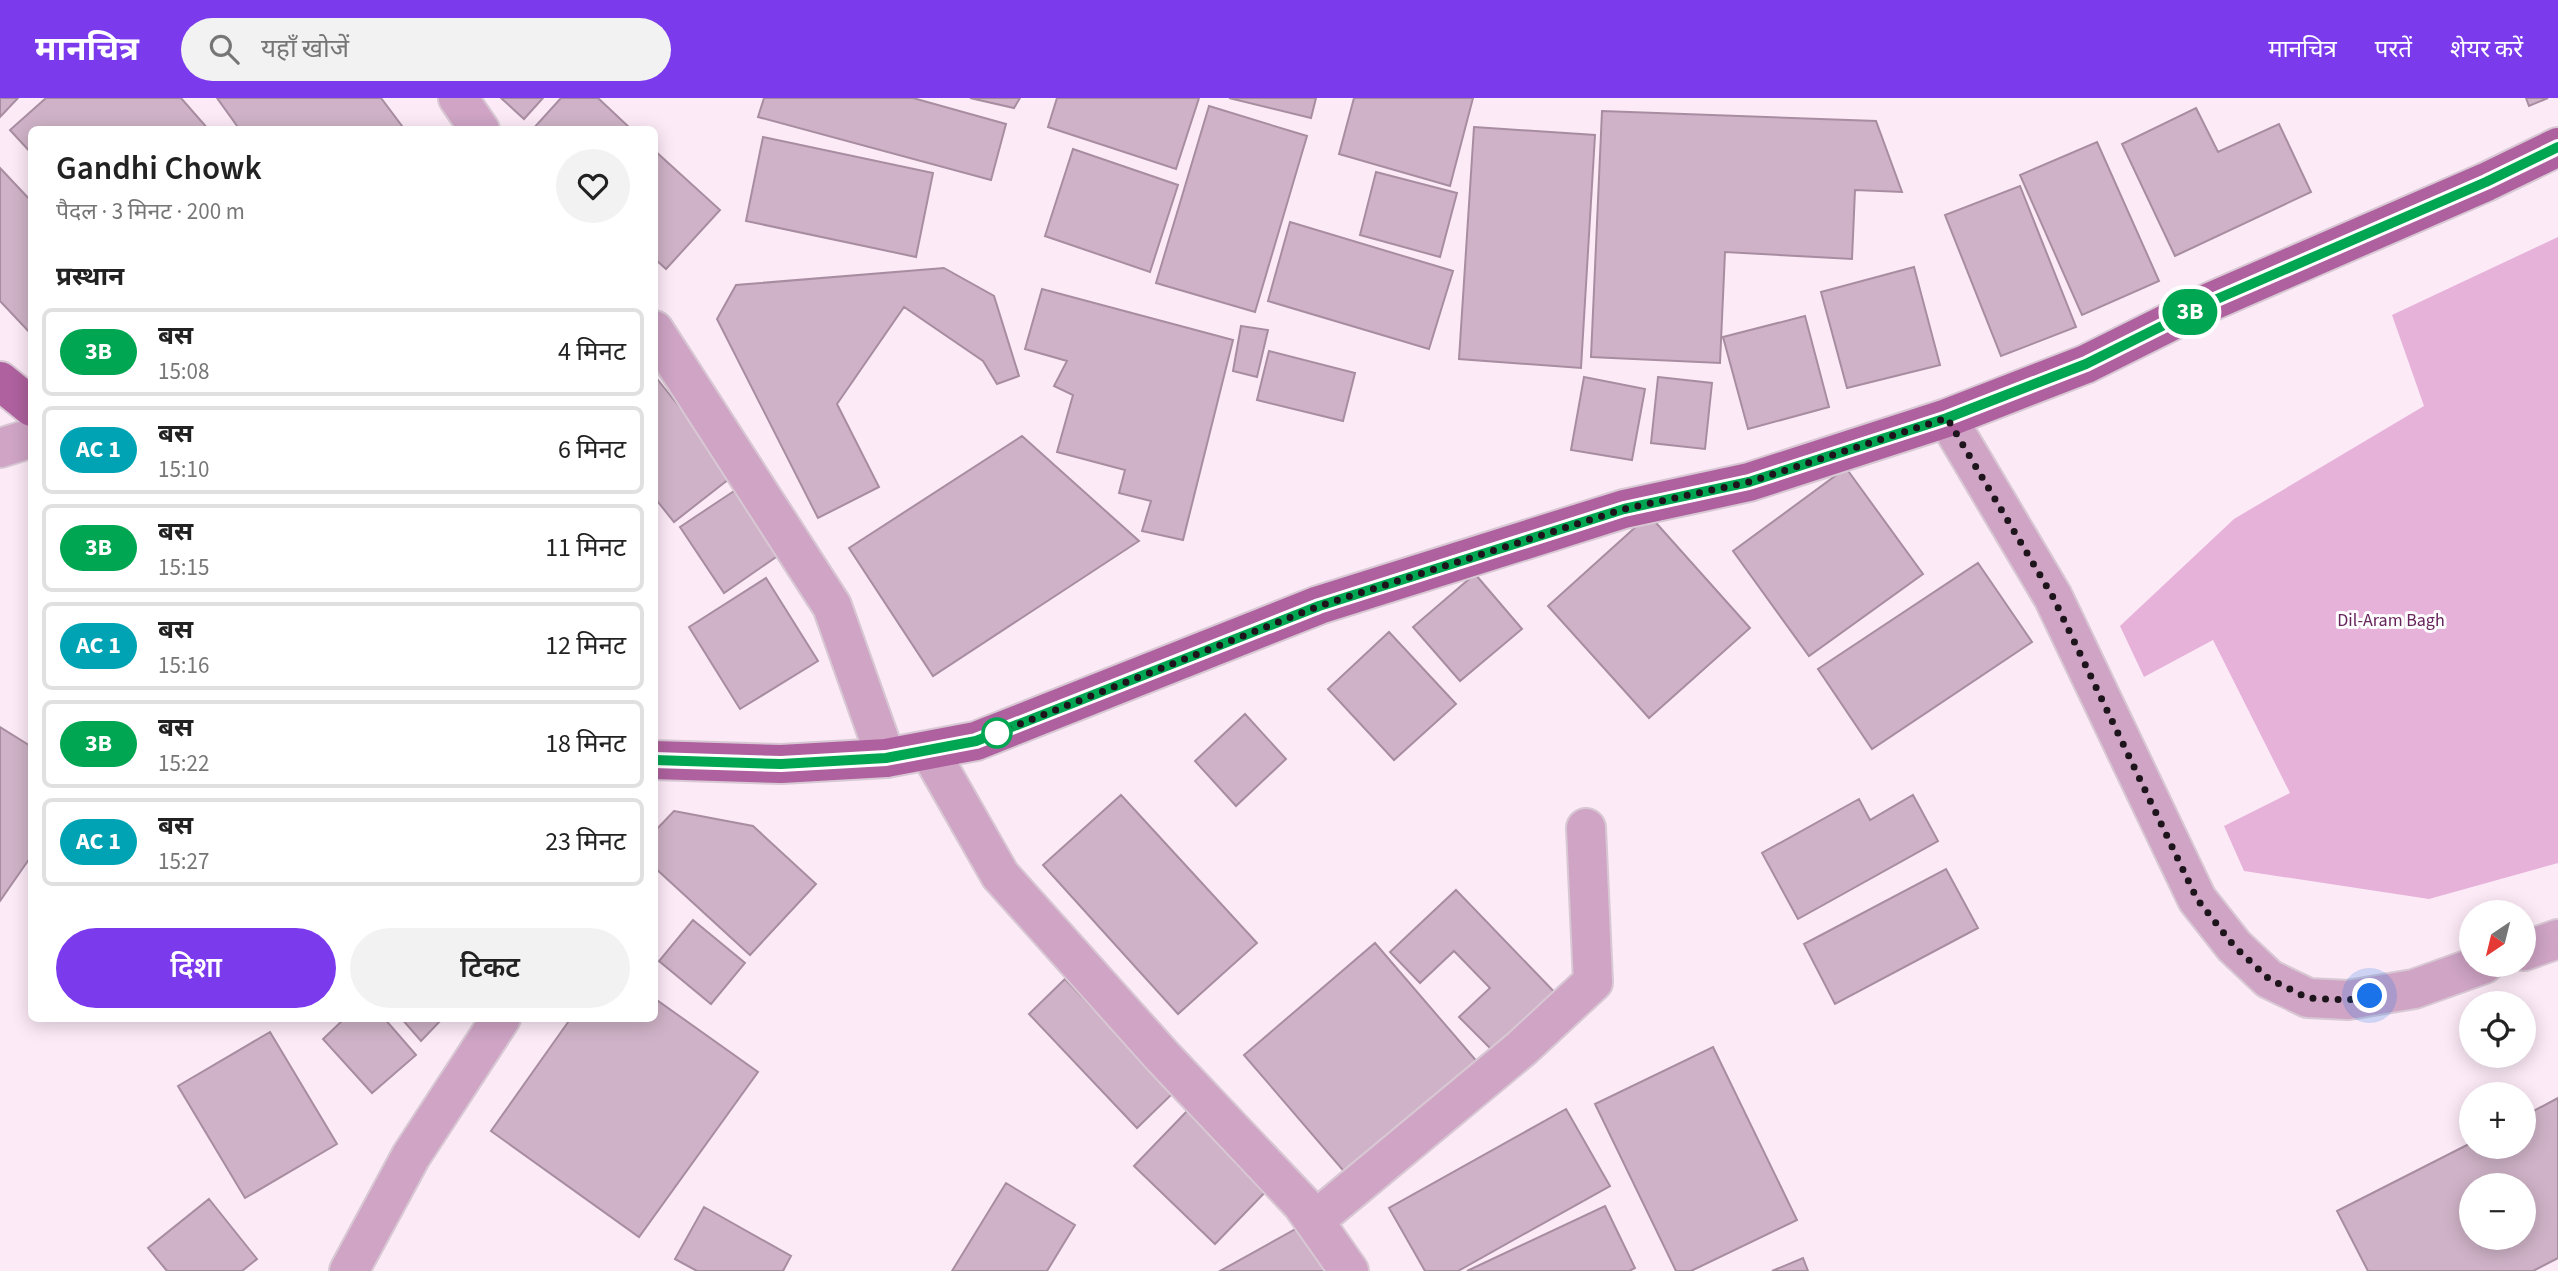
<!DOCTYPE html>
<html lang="hi">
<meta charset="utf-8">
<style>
:root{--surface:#fff;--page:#f2f2f2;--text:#222;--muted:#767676;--line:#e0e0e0;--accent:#7c3aed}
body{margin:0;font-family:"Source Sans 3","Noto Sans Devanagari",sans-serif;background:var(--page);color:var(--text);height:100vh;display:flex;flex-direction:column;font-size:26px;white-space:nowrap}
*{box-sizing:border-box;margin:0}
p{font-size:23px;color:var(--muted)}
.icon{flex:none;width:38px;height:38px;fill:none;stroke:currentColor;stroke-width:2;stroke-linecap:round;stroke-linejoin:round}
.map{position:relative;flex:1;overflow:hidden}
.details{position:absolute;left:28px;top:28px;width:630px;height:896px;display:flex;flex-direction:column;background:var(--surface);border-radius:10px;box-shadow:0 4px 18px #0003}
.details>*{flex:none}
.badge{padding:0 14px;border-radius:23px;font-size:24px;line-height:46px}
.needle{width:46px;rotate:215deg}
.fabs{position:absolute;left:2459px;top:802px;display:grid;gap:14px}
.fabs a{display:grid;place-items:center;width:77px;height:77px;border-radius:50%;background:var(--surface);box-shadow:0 4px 18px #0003;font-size:35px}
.you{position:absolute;width:35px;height:35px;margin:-18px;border:5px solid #fff;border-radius:50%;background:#1a73e8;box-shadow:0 0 0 10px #1a73e833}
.map>.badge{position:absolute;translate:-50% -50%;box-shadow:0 0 0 4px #fff}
h2{padding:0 28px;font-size:26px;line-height:63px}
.round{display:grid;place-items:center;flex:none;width:74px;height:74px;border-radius:37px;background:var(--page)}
.overview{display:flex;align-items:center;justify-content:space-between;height:119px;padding:0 28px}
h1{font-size:33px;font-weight:600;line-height:52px}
.button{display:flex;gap:14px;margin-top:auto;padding:14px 28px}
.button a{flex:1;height:80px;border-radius:42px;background:var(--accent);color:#fff;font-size:28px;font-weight:600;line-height:80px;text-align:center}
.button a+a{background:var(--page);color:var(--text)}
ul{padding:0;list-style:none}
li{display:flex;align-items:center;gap:21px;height:88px;margin:0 14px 10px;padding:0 14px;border:4px solid var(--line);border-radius:10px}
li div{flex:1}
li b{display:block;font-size:26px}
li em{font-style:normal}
li .badge{min-width:77px;font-weight:700;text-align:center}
header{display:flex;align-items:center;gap:42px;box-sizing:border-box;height:98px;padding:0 35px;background:var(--accent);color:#fff}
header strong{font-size:33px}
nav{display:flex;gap:38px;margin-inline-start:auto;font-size:24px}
.search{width:490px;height:63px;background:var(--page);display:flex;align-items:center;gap:18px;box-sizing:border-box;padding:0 24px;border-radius:38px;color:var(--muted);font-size:26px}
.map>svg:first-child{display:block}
</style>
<header>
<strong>मानचित्र</strong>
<div class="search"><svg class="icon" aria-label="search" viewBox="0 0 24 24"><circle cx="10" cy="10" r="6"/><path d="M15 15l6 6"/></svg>यहाँ खोजें</div>
<nav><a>मानचित्र</a><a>परतें</a><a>शेयर करें</a></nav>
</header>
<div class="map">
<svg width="2558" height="1173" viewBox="0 0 2558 1173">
<rect width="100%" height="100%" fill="#fceaf7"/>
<path fill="#e6b2d9" d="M2558,139v626l-129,36 -185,-28 -20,-45 66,-33 -77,-153 -69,37 -24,-51 114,-107 190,-113 -32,-91z"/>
<path fill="#cfb2c7" stroke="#a88da1" stroke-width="2" fill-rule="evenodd" d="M0,0h18l-18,19z
M46,0h135l28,32h-177v24l-22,-24z
M217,0h164l24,32h-165z
M501,0h42l-19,21z
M561,0h37l34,32h-100z
M764,0h149l93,26 -15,56 -233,-63z
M970,0h50l-6,10z
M1057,0h142l-23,71 -128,-42z
M1229,0h87l-5,20z
M1354,0h119l-23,88 -111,-32z
M2526,0h22l-19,8z
M1209,8l98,30 -52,176 -99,-29z
M2196,10l22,44 61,-28 32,68 -136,64 -53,-112z
M1602,13l274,10 26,71 -47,-2 -3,69 -127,-7 -5,111 -129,-6z
M1474,29l121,8 -14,233 -122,-9z
M763,39l170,36 -17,84 -170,-36z
M2097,44l62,139 -77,34 -62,-140z
M1073,51l105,36 -28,87 -105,-36z
M654,52l66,60 -54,59 -12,-11z
M0,70l32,34v133l-32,-34z
M1376,74l81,21 -17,64 -80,-22z
M2020,88l56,141 -75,29 -56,-141z
M1290,124l163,49 -24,78 -161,-48z
M1914,169l26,98 -93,23 -26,-96z
M944,170l50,28 25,80 -22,8 -14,-23 -79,-54 -67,97 42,83 -61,31 -101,-199 19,-34z
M1042,191l191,51 -50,200 -41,-9 9,-30 -32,-8 6,-23 -68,-18 16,-57 -19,-9 13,-25 -42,-12z
M1805,218l24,91 -81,22 -25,-92z
M1241,228l27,4 -11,47 -24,-6z
M1269,253l86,22 -12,48 -86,-21z
M654,277l80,100 -60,47 -20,-25z
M1584,279l61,12 -13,71 -61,-10z
M1658,279l54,6 -7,66 -54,-6z
M1022,338l117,105 -206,135 -84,-128z
M1846,370l77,106 -114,82 -76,-105z
M734,393l45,64 -55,38 -44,-66z
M1649,417l101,113 -101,90 -101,-112z
M1978,465l54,79 -160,107 -54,-80z
M1475,476l47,55 -62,52 -47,-54z
M766,480l52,83 -78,48 -51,-82z
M1389,534l67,72 -62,56 -66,-71z
M1245,616l41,45 -50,47 -41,-45z
M0,629l32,20v108l-32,46z
M1121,697l136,148 -79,71 -135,-149z
M1913,697l25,46 -140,78 -36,-66 97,-54 11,21z
M674,713l79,15 63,58 -66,71 -96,-88v-35z
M1946,771l32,59 -143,76 -31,-60z
M1456,792l107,111 -62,58 -42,-42 31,-29 -36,-37 -34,32 -30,-31z
M693,822l52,43 -34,41 -52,-43z
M1375,845l110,128 -131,112 -110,-128z
M1065,881l108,114 -36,35 -108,-114z
M654,900l104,74 -119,165 -148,-106 80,-113h83z
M345,920h39l32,37 -44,38 -49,-54z
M401,920h42l-22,23z
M270,934l67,112 -92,54 -67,-112z
M1713,949l84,173 -106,51h-15l-81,-167z
M2558,1000v160l-25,13h-165l-31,-60 134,-68v3h53v-30zM2471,1087h53v52h-53z
M1190,1010l81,78 -56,58 -81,-78z
M1566,1011l44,77 -152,85h-33l-36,-63z
M1006,1085l69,42 -28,46h-95z
M209,1101l48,60 -15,12h-75l-19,-23z
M1605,1108l30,62 -6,3h-162z
M704,1109l87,49 -8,15h-86l-22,-12z
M1310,1123l27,50h-117z
M1803,1160l5,13h-36z"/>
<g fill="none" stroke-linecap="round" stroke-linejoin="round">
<defs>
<path id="minor" d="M458,0l22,32
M654,232l178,276 54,152
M1947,320l106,179 144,302 37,47 35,33 39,19 40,2 66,-11 70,-25
M0,350l32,-10
M930,654l70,123 163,182 139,147 47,67
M2524,853l34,-12
M1314,1123l208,-173 71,-66 -7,-154
M349,1173l62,-115 90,-138"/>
<path id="major" d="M0,283l32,26
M654,662l127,4 105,-6 90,-17 343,-136 305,-96 125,-27 198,-64 139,-54 124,-62 276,-120 72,-35"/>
</defs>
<use href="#minor" stroke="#d8c8d4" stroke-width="42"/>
<use href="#major" stroke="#d8c8d4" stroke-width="42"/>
<use href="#minor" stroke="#cfa4c5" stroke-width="38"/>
<use href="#major" stroke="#ae619e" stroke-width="38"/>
</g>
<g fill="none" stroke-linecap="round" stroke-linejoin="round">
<defs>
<path id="line" d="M654,662l127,4 105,-6 90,-17 343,-135 305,-97 125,-27 198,-64 139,-54 124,-62 276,-120 72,-35"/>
</defs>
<use href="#line" stroke="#fff" stroke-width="16"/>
<use href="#line" stroke="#00a651" stroke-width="10"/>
<path stroke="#1e141c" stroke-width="7" stroke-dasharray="0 12.6" d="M997,635l322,-127 305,-97 125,-27 198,-64 106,179 144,302 37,47 35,33 39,19 40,2 22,-4"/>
</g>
<circle fill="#fff" stroke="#00a651" stroke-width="3.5" cx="997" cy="635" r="14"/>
<g text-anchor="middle" stroke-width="6" stroke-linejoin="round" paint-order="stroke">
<g font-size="18" fill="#67235b" stroke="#fdfdfd">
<text x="2391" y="528">Dil-Aram Bagh</text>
</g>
</g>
</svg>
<div class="fabs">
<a><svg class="needle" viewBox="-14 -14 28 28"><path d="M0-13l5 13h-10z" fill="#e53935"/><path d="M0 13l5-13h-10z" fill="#767676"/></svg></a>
<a><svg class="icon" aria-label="locate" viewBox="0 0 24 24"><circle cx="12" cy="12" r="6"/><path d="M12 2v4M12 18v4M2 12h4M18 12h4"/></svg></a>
<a>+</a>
<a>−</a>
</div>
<div class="you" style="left:2370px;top:898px"></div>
<b class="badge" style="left:2190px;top:214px;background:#00a651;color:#fff">3B</b>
<section class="details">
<div class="overview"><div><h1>Gandhi Chowk</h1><p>पैदल · 3 मिनट · 200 m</p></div><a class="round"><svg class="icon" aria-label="heart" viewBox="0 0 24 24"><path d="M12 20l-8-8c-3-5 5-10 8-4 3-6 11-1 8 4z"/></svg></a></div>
<h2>प्रस्थान</h2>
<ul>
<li><span class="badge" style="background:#00a651;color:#fff">3B</span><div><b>बस</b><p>15:08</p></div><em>4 मिनट</em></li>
<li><span class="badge" style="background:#00a3b4;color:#fff">AC 1</span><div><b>बस</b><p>15:10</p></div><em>6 मिनट</em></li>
<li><span class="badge" style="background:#00a651;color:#fff">3B</span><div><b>बस</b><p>15:15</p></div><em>11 मिनट</em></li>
<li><span class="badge" style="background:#00a3b4;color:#fff">AC 1</span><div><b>बस</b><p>15:16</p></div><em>12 मिनट</em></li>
<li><span class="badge" style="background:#00a651;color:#fff">3B</span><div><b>बस</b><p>15:22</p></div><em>18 मिनट</em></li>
<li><span class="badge" style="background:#00a3b4;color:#fff">AC 1</span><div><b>बस</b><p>15:27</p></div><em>23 मिनट</em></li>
</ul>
<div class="button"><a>दिशा</a><a>टिकट</a></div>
</section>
</div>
